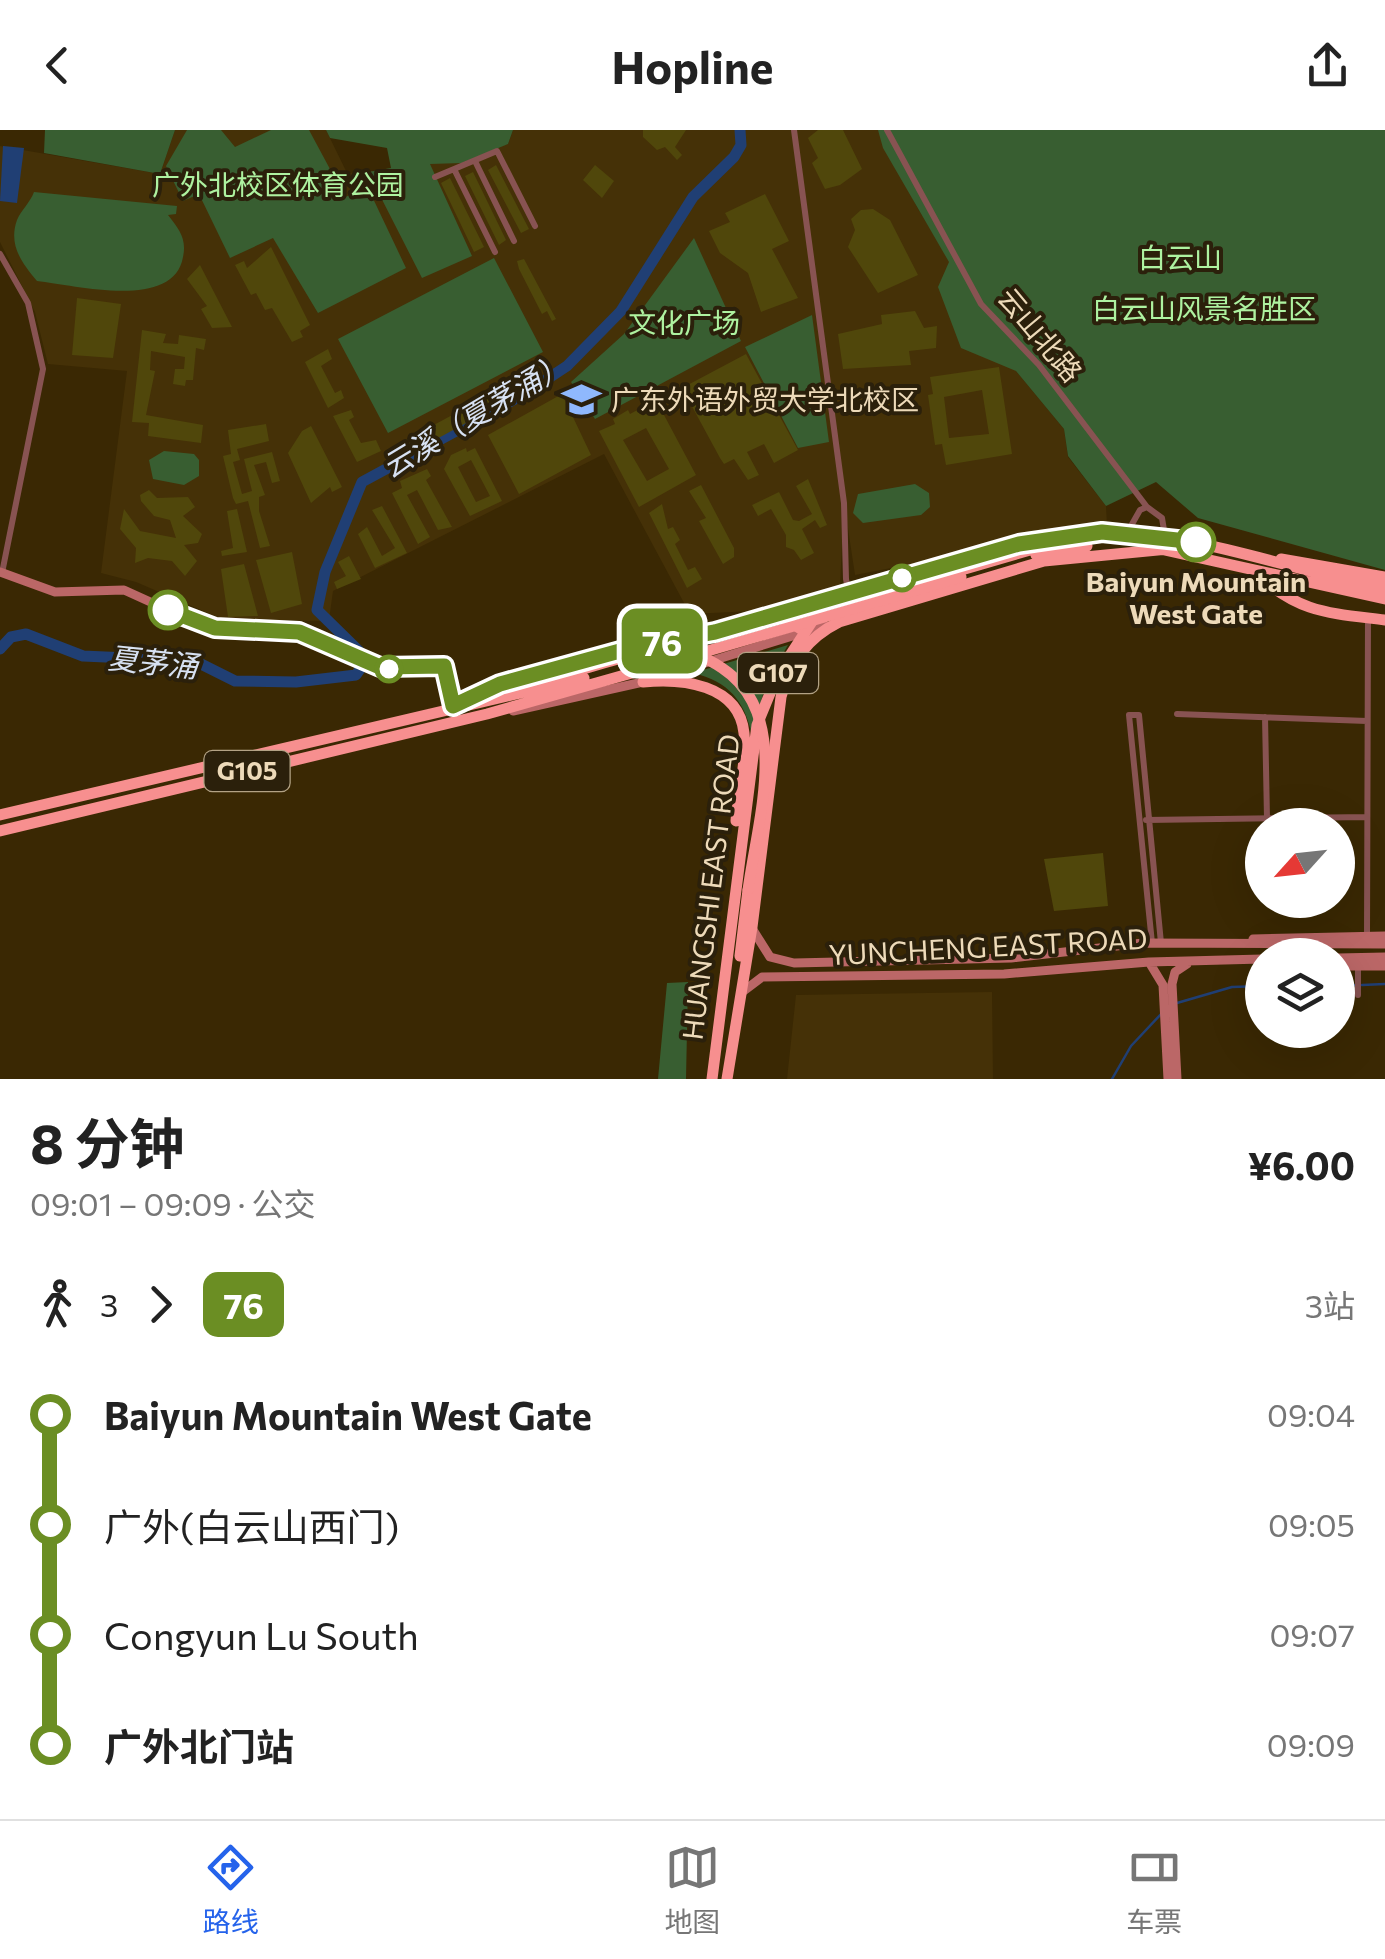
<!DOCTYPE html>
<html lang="zh">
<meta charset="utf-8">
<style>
:root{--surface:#fff;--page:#f2f2f2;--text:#222;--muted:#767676;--line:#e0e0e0;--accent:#2563eb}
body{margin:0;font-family:Commissioner,"Noto Sans SC",sans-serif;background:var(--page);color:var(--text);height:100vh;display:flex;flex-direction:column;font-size:38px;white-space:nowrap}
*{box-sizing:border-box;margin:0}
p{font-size:32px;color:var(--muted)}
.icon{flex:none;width:55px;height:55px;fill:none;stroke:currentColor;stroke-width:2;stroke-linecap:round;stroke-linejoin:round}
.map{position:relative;height:949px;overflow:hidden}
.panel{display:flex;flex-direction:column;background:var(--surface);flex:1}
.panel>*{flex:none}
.badge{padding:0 20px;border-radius:15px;font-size:35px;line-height:65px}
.needle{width:65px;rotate:243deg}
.buttons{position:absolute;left:1245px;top:678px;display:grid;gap:20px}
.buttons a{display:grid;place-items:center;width:110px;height:110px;border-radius:50%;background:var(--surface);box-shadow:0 10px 40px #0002;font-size:50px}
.map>.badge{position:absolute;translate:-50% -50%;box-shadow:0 0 0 5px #fff}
.legs{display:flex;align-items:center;gap:15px;height:110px;padding:0 30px;font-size:32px}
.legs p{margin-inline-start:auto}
.overview{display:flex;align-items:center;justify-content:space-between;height:170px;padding:0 30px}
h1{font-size:55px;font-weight:700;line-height:75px}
ul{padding:0 30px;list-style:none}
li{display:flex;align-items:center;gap:35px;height:110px;font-size:38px}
li i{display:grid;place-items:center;width:15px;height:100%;margin:0 12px;background:currentColor}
li i::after{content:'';width:25px;height:25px;margin:-12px;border:8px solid;border-radius:50%;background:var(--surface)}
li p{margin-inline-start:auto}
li:first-child i{background:linear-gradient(#0000 50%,currentColor 0)}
li:last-child i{background:linear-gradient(currentColor 50%,#0000 0)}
header{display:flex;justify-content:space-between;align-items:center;height:130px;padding:0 30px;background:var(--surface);font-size:45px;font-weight:700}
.menu{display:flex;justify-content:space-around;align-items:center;height:140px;border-top:2px solid var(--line);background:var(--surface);font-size:28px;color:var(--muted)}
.menu a{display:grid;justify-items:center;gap:5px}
.menu .current{color:var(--accent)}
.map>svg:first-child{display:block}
</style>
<header><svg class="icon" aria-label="back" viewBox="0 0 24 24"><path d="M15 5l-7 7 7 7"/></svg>Hopline<svg class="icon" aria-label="share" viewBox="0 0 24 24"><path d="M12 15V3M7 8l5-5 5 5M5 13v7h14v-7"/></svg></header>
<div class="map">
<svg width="1385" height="949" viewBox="0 0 1385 949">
<rect width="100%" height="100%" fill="#3a2803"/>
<path fill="#453107" d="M175,0h151l21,43 45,-3 116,-26 5,-14h365l39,77 99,164 48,58 4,28 38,49 1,19 -96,10 -47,19 -109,21 -11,-73 -4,84 -86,25 -64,3 -86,-160 -271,137 -4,29 -5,1 -102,-2 -86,-37 -35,-9 26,-202 -79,-7 -13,-52 -35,-70v-96l160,28z
M992,862l1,87h-206l9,-84z"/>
<path fill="#385e31" d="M45,0h130l-15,44 -116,-21z
M187,0h34l14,17 36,-17h38l36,67 23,-9 38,80 -88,45 -45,-75 -43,20 -31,-64 -16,7 -17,-35z
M326,0h187l-5,14 -46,19 -32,1 42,92 -50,22 -54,-106 23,-4 -4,-20 -57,-10z
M878,0h507v440l-187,-52 -42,-36 -50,24 -38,-50 -4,-27 -48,-58 -55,-23 -23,-61 11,-25 -66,-114z
M34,62l143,14 -1,8 -8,1c11,14 19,24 15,42 -9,54 -108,28 -146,24 -15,-18 -29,-36 -20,-61 4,-10 13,-17 17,-28z
M694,108l47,103 -146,78 -24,-37 53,-48z
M494,128l49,94 -155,81 -50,-94z
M812,185l17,127 -31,6 -53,-101z
M164,321l30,3 5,6v16l-15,9 -31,-6 -4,-19z
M915,354l14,9 1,14 -9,8 -58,8 -10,-10 5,-19z
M788,515l-22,38 -14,52c-8,-35 -23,-53 -59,-62z
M688,852l-2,97h-28l9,-96z"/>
<path fill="#203f74" d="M3,16l21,2 -7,55 -17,-2z"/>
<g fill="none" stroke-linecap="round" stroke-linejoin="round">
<path stroke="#203f74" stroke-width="2.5" d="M1338,855h16
M1362,855l23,-1
M1177,873l55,-16 30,-1
M1112,949l19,-33 31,-33"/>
<path stroke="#203f74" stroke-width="11" d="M0,519l11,-12 15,-3 57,22 112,5 40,20 61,1 60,-7 11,-16 -50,-49 8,-38 37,-90 164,-89 41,-27 54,-55 72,-114 41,-40 7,-12 -1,-15"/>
</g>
<path fill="#50470b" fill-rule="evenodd" d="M643,0h43l-11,17 7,8 -5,5 -12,-13 -8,3 -14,-13z
M818,0h25l19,39 -22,16 -15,4 -13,-26 6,-5 -10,-20z
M496,35l33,64 -8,4 -33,-63z
M595,35l19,16 -12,17 -19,-18z
M473,42l33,68 -7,5 -34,-69z
M450,48l34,69 -10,5 -33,-69z
M765,64l24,47 -17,8 26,49 -37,14 -13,-39 -28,-20 -11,-22 21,-9 -5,-9z
M873,79l17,11 28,55 -40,18 -30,-46 7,-17 -4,-11 10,-9z
M271,117l39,78 -10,6 3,6 -11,5 -20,-34 -7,2 -9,-17 -5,2 -16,-30 9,-4 3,7z
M524,129l32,60 -4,2 -5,-10 -5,3 -23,-45 -2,-8z
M200,135l32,62 -20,1 -11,-19 6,-3 -20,-27z
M77,168l44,6 -8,54 -41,-3z
M915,181l9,17 13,-2 -1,22 -27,3 2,14 -68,4 -5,-35 44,-10 -1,-9z
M142,200l24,4 -3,9 15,1 1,-9 27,4 -2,11 -8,-2 -3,32h-7l-1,6 -12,-2 2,-15h9l1,-12 -34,-6 -1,19 5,1 -9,44 57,10 -2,18 -53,-7 1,-13 -17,-1z
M328,219l4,10 -11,7 14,27 6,-3 3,8 -16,10 -23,-46z
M746,224l52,96 -24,13 -10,-19 -17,8 12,23 -11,5 -14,-21 -10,5 -4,-6 -38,-70z
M999,237l13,87 -66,11 -4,-21 -7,1 -7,-50 5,-1 -3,-17zM982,260l7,44 -40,4 -5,-41z
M536,240l5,12 -130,71 -7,-12z
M562,264l29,61 -72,39 -31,-59z
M656,270l40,75 -57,32 -40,-76 16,-7 -2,-5 15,-9 2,4zM646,298l23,41 -22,12 -24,-41z
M351,280l3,7 -5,3 12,23 15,-3 5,11 -24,11 -24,-46z
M266,294l3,17 -32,8 3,11 -7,2 9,32 10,-3 -8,-32 28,-7 8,29 -8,2 -6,-21 -12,3 11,30 -6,2v14l11,35 -10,2 -12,-47 -12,3 -3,-6 -10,-42 8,-2 -3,-24z
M311,296l31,61 -10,5 -2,-5 -19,16 -23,-50 14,-22z
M466,318l1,4 8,-4 27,53 -32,15 -26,-47 7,-14zM471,330l19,36 -14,6 -18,-35z
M427,339l4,7 -5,4 26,47 -14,3 -21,-40 -10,5 23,42 -12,7 -26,-51 10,-5 -2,-7z
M808,349l19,46 -7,3 -5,-8 -13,9 12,24 -13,7 -7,-10 -8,-3v-12l-15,-26 -13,7 -6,-11 27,-13 14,28 6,1 13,-7 -16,-28z
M701,355l33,63v9l-11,7 -24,-43 7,-3 -17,-27z
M149,360l8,8 31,-1 7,10 -12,9 19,18 -4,9 -14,2 13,16 -12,15 -13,-15 -24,-3 -13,5 1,-15 -16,-19 4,-20 16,22 36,7 -6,-18 -16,-4 -13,-15 -1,-6z
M662,374l6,25 5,-2 7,13 -5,4 13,26 7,-3 7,12 -15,9 -38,-75z
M382,376l25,47 -32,15 -17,-34 9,-7 15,29 13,-8 -23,-38z
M237,379l10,43 -25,4 -1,-5 12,-3 -6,-37z
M292,422l10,52 -31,9 -15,-53z
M349,426l12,23 -24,10 -3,-7 12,-6 -8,-14z
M244,434l14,52 -30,1 -7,-48z
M1103,723l5,53 -54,5 -10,-52z"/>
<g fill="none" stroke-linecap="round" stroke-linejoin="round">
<path stroke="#885352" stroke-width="6" d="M794,0l50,373 2,76 6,32
M887,0l94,174 58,61 108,142
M475,31l39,80
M455,41l40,81
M435,47l62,-26 38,75
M0,124l28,49 15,66 -41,204
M1127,403l13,-23 7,-3 15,11 3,18
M1177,584l190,7
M1265,587l2,101
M1146,690l221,-3
M1367,806l1,-319
M1152,813l-23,-228h10l22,228
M1358,836v29"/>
<path stroke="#bb6767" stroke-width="9" d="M0,442l55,20 69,-2 77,35 98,8 81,34 64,-1 9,40 47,-23 326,-83
M513,581l130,-29 182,-56
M753,800l17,27 24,6 217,-5 132,-15 242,1
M1253,809l132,-3
M1338,828l47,-1
M1149,832l14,23 5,94
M1338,836h47
M741,863l21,-16 242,-3 145,-12 113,-3
M1177,949l-5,-95 3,-12 12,-8"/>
<path stroke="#f78f8f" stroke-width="11" d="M1160,419l225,50
M1036,425l51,-9
M1281,429l104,18
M958,441l86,-25
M1256,443c42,40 73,40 129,47
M776,483l25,16
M643,552c38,-4 96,2 101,51 3,28 -6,60 -8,88
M481,566l79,-20
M0,685l584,-137
M0,701l487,-117 166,-47
M740,826l8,-66
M712,949l45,-354 21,-51 48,-74c88,-23 182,-68 274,-68 98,0 190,39 285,56
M727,949l25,-152 29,-230c9,-35 26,-59 58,-75l205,-61 124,-12"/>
<path stroke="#f78f8f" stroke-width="11" d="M653,537l308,-90
M560,546c31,-9 64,-21 97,-25 23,-3 46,4 65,17 71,47 35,153 26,222"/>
</g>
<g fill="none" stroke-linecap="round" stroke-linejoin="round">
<defs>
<path id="line-1" d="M168,480l47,18 84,4 81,35 64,-1 9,40 47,-22 138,-38 77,-14 304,-88 83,-12 94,10"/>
</defs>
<use href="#line-1" stroke="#fff" stroke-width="22"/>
<use href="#line-1" stroke="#6b8e23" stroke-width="15"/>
</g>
<defs>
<symbol id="university-bare" viewBox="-9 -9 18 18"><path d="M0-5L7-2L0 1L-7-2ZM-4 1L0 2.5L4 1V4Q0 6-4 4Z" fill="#8fb8fd" stroke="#2b200b" stroke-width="2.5" paint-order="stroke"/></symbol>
</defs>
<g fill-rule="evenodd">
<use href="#university-bare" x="554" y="242" width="55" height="55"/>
</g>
<g fill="#fff" stroke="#6b8e23" stroke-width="5">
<circle cx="1196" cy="412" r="18"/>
<circle cx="902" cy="448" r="12"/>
<circle cx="168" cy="480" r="18"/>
<circle cx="389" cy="539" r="12"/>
</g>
<g text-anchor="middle" stroke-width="8" stroke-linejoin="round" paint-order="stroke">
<g fill="#2b200b" stroke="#b3a285" stroke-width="2.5">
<rect x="738" y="523" width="80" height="40" rx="8"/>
<rect x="204.5" y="621" width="85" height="40" rx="8"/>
</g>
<g font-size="25" font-weight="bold" fill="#eddab9">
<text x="778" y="552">G107</text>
<text x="247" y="650">G105</text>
</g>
<g font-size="28" fill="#aef2a0" stroke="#2b200b">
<text x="278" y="65">广外北校区体育公园</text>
<text x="1180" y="138">白云山</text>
<text x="1204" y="189">白云山风景名胜区</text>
<text x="684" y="203">文化广场</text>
</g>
<g font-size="28" fill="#eddab9" stroke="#2b200b">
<text transform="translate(1040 205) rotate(50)" y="10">云山北路</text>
<text transform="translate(711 757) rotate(-83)" y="10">HUANGSHI EAST ROAD</text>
<text transform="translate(988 817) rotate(-3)" y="10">YUNCHENG EAST ROAD</text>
</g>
<g font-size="28" fill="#eddab9" stroke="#2b200b" text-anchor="start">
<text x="611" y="280">广东外语外贸大学北校区</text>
</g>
<g font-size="28" font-weight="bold" fill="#eddab9" stroke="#2b200b">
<text x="1196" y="462">Baiyun Mountain<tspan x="1196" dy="32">West Gate</tspan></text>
</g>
<g font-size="30" font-style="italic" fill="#d7e1f2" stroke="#2b200b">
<text transform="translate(475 286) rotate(-31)" y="10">云溪（夏茅涌）</text>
<text transform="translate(153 533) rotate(6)" y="10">夏茅涌</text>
</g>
</g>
</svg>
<div class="buttons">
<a><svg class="needle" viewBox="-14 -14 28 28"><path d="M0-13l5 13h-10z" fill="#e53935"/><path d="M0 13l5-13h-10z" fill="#767676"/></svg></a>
<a><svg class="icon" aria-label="layers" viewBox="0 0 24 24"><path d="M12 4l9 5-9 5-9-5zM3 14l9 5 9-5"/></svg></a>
</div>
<b class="badge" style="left:662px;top:511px;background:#6b8e23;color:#fff">76</b>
</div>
<section class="panel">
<div class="overview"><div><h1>8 分钟</h1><p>09:01 – 09:09 · 公交</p></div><b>¥6.00</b></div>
<div class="legs"><svg class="icon" aria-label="walk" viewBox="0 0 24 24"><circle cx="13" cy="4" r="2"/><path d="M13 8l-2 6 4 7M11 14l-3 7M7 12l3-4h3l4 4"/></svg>3<svg class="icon" aria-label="forward" viewBox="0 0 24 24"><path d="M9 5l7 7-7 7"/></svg><b class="badge" style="background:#6b8e23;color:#fff">76</b><p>3站</p></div>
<ul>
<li><i style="color:#6b8e23"></i><b>Baiyun Mountain West Gate</b><p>09:04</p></li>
<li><i style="color:#6b8e23"></i><span>广外(白云山西门)</span><p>09:05</p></li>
<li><i style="color:#6b8e23"></i><span>Congyun Lu South</span><p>09:07</p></li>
<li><i style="color:#6b8e23"></i><b>广外北门站</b><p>09:09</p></li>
</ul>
</section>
<nav class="menu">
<a class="current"><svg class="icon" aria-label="directions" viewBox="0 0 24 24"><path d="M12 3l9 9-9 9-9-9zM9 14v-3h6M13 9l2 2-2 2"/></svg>路线</a>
<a><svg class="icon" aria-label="map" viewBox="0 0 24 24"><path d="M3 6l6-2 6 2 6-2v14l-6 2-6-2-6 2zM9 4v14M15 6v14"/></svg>地图</a>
<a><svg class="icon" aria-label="tickets" viewBox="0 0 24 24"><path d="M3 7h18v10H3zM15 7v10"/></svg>车票</a>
</nav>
